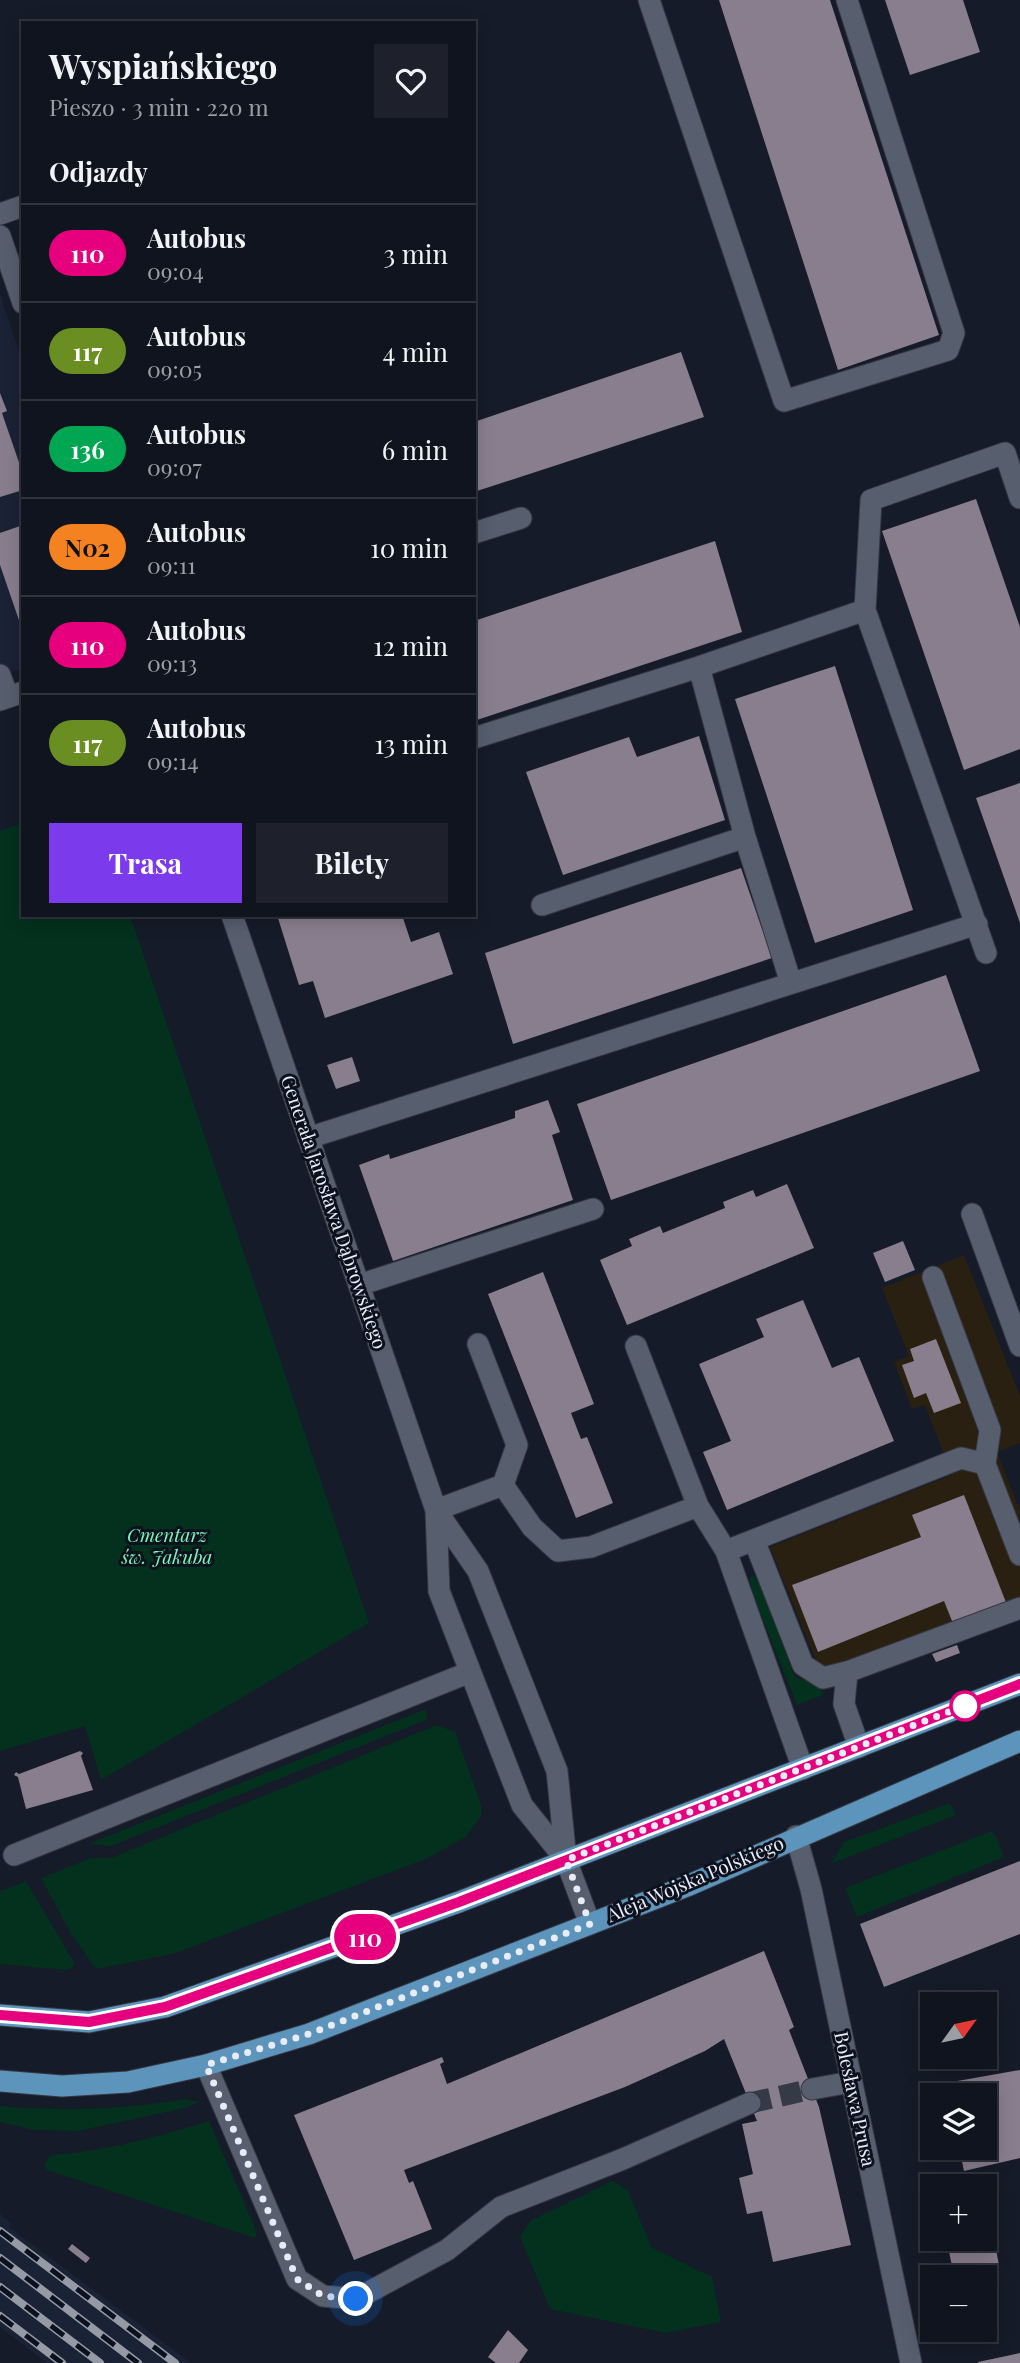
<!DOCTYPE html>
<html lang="pl">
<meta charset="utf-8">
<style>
:root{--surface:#10141e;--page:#1e212b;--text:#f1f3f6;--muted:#9c9ea4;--line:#30333c;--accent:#7c3aed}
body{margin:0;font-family:"Playfair Display",serif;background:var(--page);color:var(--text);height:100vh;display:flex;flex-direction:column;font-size:26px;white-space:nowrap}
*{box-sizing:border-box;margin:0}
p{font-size:23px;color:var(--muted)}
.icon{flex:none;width:38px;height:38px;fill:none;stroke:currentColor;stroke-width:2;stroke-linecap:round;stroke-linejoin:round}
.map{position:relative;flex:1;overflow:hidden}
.drawer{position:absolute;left:21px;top:21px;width:455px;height:896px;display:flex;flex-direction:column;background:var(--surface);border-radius:0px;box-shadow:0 4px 18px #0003,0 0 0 2px var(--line)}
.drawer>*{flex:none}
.badge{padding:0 14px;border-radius:23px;font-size:24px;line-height:46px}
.needle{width:46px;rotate:57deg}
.tools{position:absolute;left:920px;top:1992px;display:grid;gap:14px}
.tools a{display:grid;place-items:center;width:77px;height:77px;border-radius:0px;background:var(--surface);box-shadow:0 4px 18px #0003,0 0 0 2px var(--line);font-size:35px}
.you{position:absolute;width:35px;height:35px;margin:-18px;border:5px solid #fff;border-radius:50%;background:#1a73e8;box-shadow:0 0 0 10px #1a73e833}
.map>.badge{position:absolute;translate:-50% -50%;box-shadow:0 0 0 4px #fff}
h2{padding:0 28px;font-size:26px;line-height:63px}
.round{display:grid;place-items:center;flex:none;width:74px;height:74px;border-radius:0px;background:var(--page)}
.head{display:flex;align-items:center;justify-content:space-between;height:119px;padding:0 28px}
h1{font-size:33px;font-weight:700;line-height:52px}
.cta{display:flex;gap:14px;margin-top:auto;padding:14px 28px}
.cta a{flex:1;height:80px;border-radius:0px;background:var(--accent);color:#fff;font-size:28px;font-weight:700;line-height:80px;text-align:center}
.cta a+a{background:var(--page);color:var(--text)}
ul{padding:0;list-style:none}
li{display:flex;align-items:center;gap:21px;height:98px;padding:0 28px;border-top:2px solid var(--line)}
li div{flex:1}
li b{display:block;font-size:26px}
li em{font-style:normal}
li .badge{min-width:77px;font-weight:700;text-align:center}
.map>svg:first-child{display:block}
</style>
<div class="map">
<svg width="1020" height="2363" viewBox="0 0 1020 2363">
<rect width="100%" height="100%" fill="#151b28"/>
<path fill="#2a2011" d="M964,1255l56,141v47l-23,9 23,59v103l-192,76 -58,-143 182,-72 -27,-70 -13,4 -18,-47 15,-6 -27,-68z"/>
<path fill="#1a2235" d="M0,294l23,70v304l-23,8z
M0,2214l11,9 -2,4 182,136h-144l-47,-36z"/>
<path fill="#03311d" d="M23,823v92h107l239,708 -268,157 -16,-54 -85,25v-920z
M752,1576l5,1 37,99 27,11 2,8 -26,10 -43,-108 -5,-18z
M426,1709l2,10 -317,127 -23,-2z
M437,1725l18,7 26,72v12l-15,21 -40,22 -253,95 -77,15 -25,-35 -30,-56 50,-20h20z
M950,1803l6,12 -125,49 13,-22z
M989,1832l5,1 10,24 -147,60 -12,-29z
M26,1881l49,83 -7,6 -68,-6v-73z
M186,2099l13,3 -14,6 -107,23 -44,-1 -34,-8v-16c69,5 117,4 186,-7z
M209,2121l48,111 -2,6 -208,-68 -3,-5 7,-10c56,-4 105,-18 158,-34z
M612,2181l16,9 23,57 61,30 9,45 -55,11 -116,-24 -30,-72 10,-16z"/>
<path fill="#897e8e" d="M719,0h111l109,335 -101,35z
M885,0h78l17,52 -70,23z
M681,352l23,65 -230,75v-70z
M0,393l7,18 -5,2 21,61v16l-23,7z
M976,499l44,128v122l-56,21 -82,-239z
M23,525v104h-1l-22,-64v-32z
M715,541l27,91 -268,89v-100z
M835,666l78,244 -98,33 -80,-244z
M699,736l26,84 -162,55 -37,-103 103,-35 8,20z
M1020,783v140l-44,-125z
M741,868l31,90 -259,86 -28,-91z
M277,915h125l9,27 28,-10 14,42 -128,44 -12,-37 -14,4z
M946,975l34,96 -369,129 -34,-96z
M352,1057l8,24 -24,8 -9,-24z
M548,1100l12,32 -8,3 21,65 -180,61 -34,-96 30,-11 1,5 125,-41v-7z
M787,1184l27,64 -187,77 -27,-65 32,-14 -3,-7 31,-13 3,7 62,-25 -2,-6 30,-12 3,7z
M903,1241l12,29 -30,12 -12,-29z
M543,1272l51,132 -23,9 10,26 6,-2 26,66 -37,15 -88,-224z
M803,1300l29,68 27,-11 35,84 -167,69 -24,-58 28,-11 -32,-77 65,-27 -8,-18z
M936,1339l25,64 -27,10 -8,-20 -12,5 -12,-33 12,-4 -4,-12z
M964,1495l43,110 -53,21 -10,-25 -126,51 -26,-67 129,-48 -9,-22z
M957,1645l3,8 -24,9 -4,-8z
M80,1751l3,2 -2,3 12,34 -67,19 -8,-32 -4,-2 2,-3 3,2z
M1020,1861v73l-136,53 -24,-63z
M764,1951l30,76 -5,3 30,77 32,138 -78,17 -11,-51 -15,3 -8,-36 14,-4 -11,-50 15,-3 -33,-82 -19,12 -80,36 -221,83 5,13 4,-2 19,48 -78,31 -60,-145 148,-58 2,5 -4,2 7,20z
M1020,2070v88l-56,13 -5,-24h26v-52h-37l-2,-12z
M990,2219l9,46 -45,10 -8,-37h39v-18z
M72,2244l18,14 -4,5 -18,-14z
M508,2330l20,20 -9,13h-23l-8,-6z
M1020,2353v10h-42v-1z"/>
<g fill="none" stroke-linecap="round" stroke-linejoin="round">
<path stroke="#353a47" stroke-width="21" stroke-dasharray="21 10" stroke-linecap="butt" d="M750,2103l62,-14"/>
<defs>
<path id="minor" d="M649,0l135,401 164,-51 6,-17 -107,-333
M0,214l23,-8
M0,236l23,67
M474,533l47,-15
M699,667l46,170 46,146
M0,675l8,22
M0,700l23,-8
M474,738l225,-71 166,-57
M542,905l203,-68
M232,915l204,595 42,61 79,200 9,89 24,64
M986,953l-121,-343 6,-110 134,-47 15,45
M308,1138l669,-214
M972,1214l48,132
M933,1277l57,153 -5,34
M359,1285l234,-76
M478,1344l39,101 -14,40
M698,1506l28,45 235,-93 24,6 35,91
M436,1510l67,-25 29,42 26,24 33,-4 107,-41 -62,-160
M436,1510l3,81 83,214 44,55
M754,1540l49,125 20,13 24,-6
M726,1551l77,218
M859,1747l-15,-43 3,-32 173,-64
M796,1836l15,53 100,474
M14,1855l456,-183
M206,2065l91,214 26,17 33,3 91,-49 54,-43 122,-48 127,-56
M812,2089l39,-7"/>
<path id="major" d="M0,2015l89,7 76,-15 294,-105 561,-218
M0,2081l62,5 66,-4 78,-17 103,-31 378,-148 333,-145"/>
</defs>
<use href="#minor" stroke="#353843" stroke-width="23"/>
<use href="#major" stroke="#353843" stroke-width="23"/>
<use href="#minor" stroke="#575e6e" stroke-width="21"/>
<use href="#major" stroke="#5c94bc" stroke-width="21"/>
<defs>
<path id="rail" d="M0,2231l175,132
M0,2258l138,105
M0,2287l100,76
M0,2316l62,47"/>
</defs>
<use href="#rail" stroke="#959aa5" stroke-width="8"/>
<use href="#rail" stroke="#0c111e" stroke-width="5" stroke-dasharray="16" stroke-linecap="butt"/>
</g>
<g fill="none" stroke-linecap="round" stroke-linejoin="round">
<defs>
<path id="line" d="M0,2015l89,7 76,-15 294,-105 561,-218"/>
</defs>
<use href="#line" stroke="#fff" stroke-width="16"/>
<use href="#line" stroke="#e6007e" stroke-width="10"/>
<path stroke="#e8ecf6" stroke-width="7" stroke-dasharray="0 12.6" d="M356,2299l-33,-3 -26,-17 -91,-214 103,-31 281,-110 -24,-64 408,-158 -9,4"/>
</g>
<circle fill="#fff" stroke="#e6007e" stroke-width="3.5" cx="965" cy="1706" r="14"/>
<g text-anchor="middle" stroke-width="6" stroke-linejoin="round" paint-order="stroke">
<g font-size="19" fill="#e8ecf6" stroke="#0c111e">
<text transform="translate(334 1212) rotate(71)" y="7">Generała Jarosława Dąbrowskiego</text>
<text transform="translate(695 1879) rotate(-23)" y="7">Aleja Wojska Polskiego</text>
<text transform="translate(855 2099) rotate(78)" y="7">Bolesława Prusa</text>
</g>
<g font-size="19" font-style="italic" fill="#76f9b7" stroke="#0c111e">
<text x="167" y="1542">Cmentarz<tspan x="167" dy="22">św. Jakuba</tspan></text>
</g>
</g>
</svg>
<div class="tools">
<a><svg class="needle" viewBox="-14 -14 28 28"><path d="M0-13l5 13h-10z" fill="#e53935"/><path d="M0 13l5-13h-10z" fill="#9c9ea4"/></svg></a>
<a><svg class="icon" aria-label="layers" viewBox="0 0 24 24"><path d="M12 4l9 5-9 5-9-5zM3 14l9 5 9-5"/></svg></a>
<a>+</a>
<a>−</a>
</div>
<div class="you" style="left:356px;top:2299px"></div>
<b class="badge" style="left:365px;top:1937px;background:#e6007e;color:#fff">110</b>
<section class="drawer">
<div class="head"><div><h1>Wyspiańskiego</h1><p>Pieszo · 3 min · 220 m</p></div><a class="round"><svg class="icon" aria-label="heart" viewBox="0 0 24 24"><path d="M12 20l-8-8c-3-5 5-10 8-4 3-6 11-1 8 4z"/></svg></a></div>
<h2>Odjazdy</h2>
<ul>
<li><span class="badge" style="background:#e6007e;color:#fff">110</span><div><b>Autobus</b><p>09:04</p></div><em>3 min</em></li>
<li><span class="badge" style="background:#6b8e23;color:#fff">117</span><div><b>Autobus</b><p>09:05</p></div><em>4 min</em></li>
<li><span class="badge" style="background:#00a651;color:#fff">136</span><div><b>Autobus</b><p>09:07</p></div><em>6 min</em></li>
<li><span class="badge" style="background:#f58220;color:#111">N02</span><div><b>Autobus</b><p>09:11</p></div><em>10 min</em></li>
<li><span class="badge" style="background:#e6007e;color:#fff">110</span><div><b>Autobus</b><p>09:13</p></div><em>12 min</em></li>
<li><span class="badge" style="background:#6b8e23;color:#fff">117</span><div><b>Autobus</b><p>09:14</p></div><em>13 min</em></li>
</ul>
<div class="cta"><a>Trasa</a><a>Bilety</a></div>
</section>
</div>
